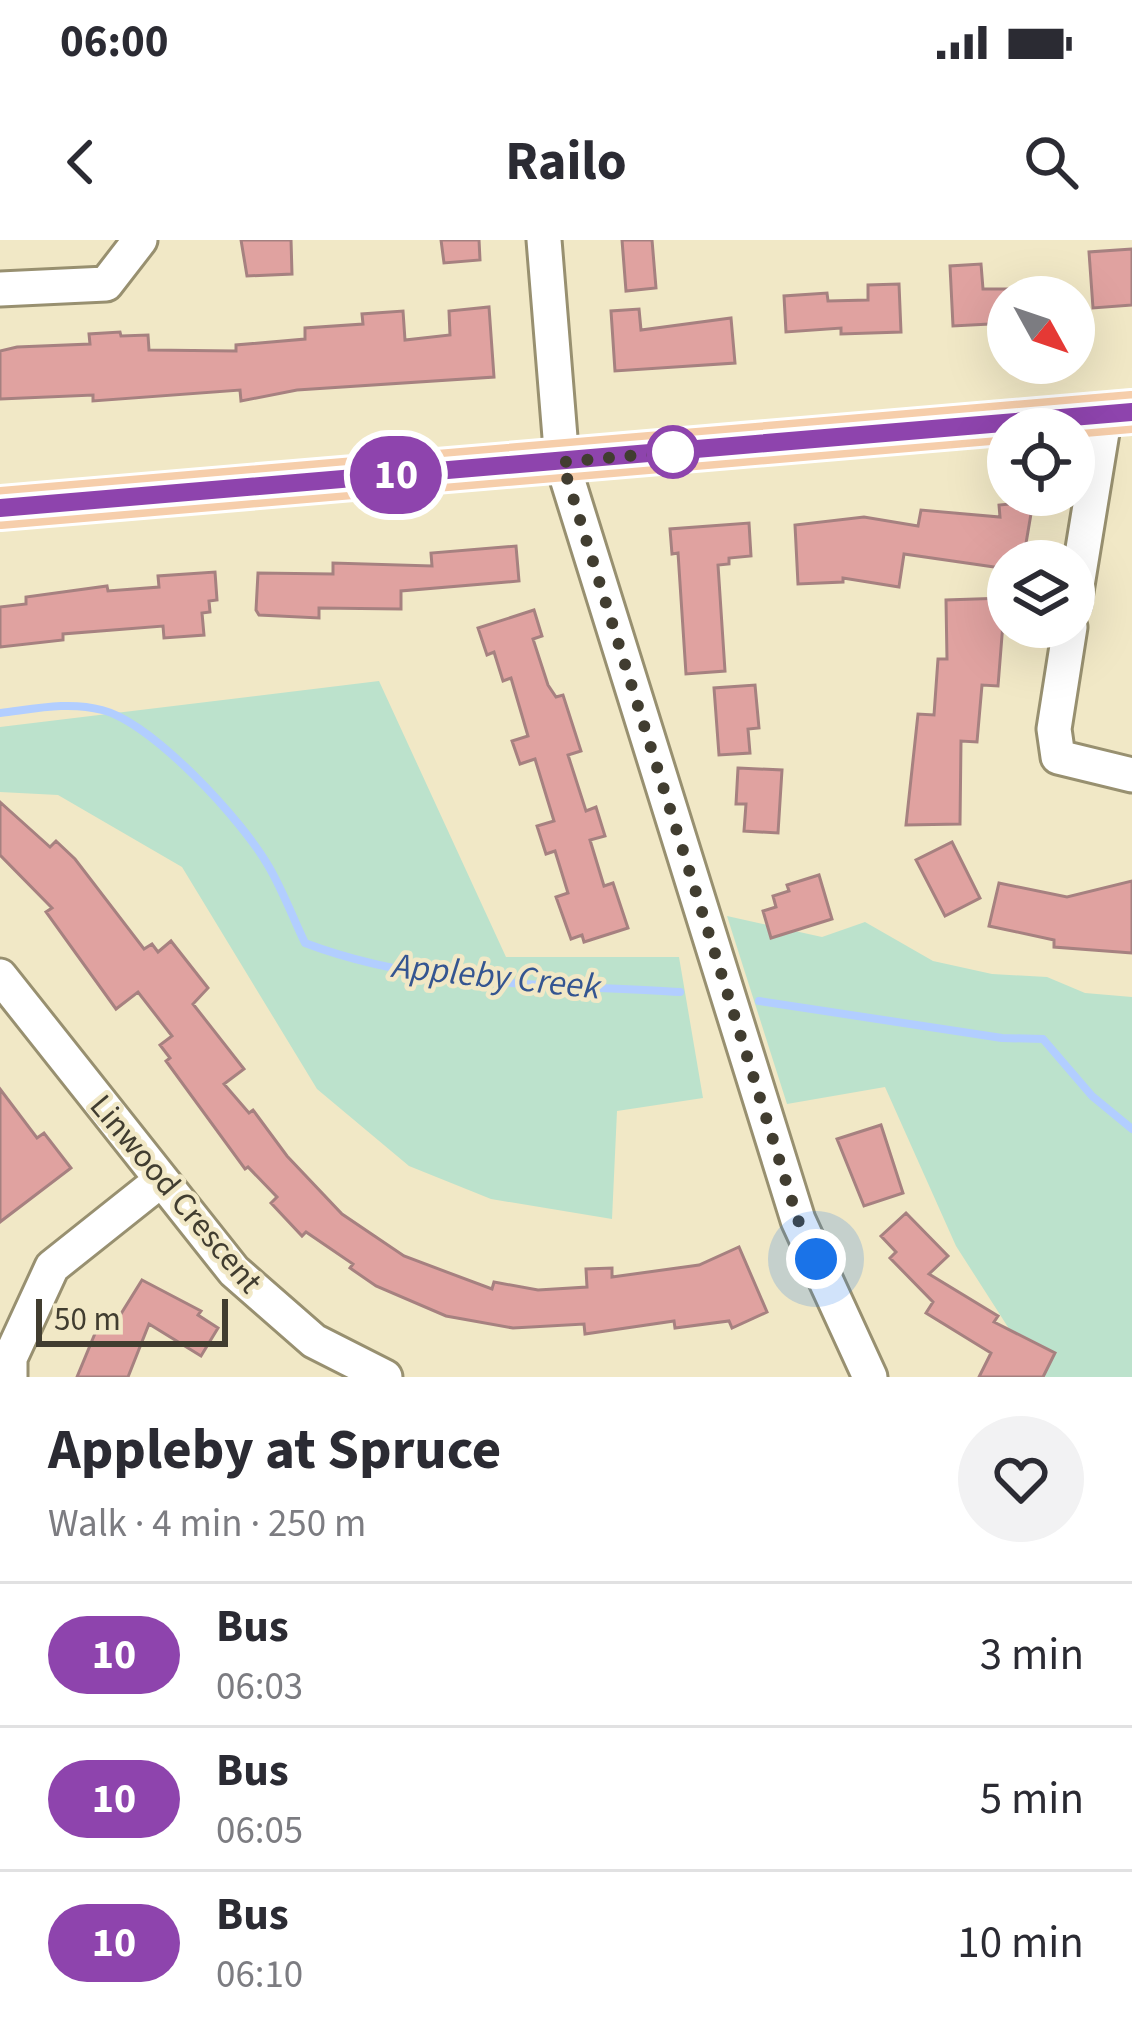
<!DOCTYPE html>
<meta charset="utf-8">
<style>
:root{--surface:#fff;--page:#f2f2f3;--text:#2b2b33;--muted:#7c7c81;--line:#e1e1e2}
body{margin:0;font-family:"Source Sans 3",sans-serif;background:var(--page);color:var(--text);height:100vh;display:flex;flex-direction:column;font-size:45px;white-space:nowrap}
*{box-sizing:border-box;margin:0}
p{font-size:39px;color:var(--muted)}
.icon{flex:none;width:66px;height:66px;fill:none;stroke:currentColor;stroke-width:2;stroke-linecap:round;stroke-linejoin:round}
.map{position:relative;height:1137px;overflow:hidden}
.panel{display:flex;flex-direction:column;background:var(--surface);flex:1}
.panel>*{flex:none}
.badge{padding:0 24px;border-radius:39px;font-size:42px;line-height:78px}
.needle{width:78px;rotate:130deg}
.fabs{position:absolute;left:987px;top:36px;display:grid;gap:24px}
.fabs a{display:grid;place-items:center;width:108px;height:108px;border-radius:50%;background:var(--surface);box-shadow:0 12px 48px #0002;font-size:60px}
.scale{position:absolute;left:36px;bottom:30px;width:192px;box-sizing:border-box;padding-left:12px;border:6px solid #413d30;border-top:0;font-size:33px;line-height:42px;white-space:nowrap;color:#413d30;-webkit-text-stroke:9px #f1e8c6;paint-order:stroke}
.you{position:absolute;width:60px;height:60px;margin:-30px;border:9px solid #fff;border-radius:50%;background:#1a73e8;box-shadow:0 0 0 18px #1a73e833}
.map>.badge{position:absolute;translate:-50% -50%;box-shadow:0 0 0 6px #fff}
.round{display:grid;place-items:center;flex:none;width:126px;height:126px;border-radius:63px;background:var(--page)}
.headline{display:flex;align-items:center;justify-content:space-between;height:204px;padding:0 48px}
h1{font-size:57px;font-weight:700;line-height:90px}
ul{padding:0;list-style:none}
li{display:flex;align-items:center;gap:36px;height:144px;padding:0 48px;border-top:3px solid var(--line)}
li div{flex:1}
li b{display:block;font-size:45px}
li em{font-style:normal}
li .badge{min-width:132px;font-weight:700;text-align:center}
.status{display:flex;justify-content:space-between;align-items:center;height:84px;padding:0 60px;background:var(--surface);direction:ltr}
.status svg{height:33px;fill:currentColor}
header{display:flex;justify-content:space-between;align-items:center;height:156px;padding:0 48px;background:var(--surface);font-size:54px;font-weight:700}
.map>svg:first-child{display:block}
</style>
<div class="status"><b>06:00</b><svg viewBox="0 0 49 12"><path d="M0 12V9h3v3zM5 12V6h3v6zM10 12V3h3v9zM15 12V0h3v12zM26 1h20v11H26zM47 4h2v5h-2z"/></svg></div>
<header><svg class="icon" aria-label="back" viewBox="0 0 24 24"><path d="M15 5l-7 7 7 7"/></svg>Railo<svg class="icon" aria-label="search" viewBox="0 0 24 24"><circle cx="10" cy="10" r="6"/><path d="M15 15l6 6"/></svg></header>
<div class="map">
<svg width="1132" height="1137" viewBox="0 0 1132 1137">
<rect width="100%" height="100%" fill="#f1e8c6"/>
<path fill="#bce2cc" d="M379,441l127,276h173l24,141 -86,13 -5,108 -121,-20 -82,-33 -92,-77 -135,-222 -124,-72 -58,-3v-65z
M727,676l95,21 43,-15 68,39 59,13 55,3 38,16 47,4v380h-92l-84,-131 -71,-159 -98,17z"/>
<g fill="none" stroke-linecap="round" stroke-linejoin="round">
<path stroke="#b2ceff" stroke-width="8" d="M0,473c34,-4 69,-12 102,-3 51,13 141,111 167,157 14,24 24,51 36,76 118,45 250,41 375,49
M759,761l243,37 41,1 49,57 40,33"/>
</g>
<path fill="#e0a2a0" stroke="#a68180" stroke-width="3" d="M241,0h50l1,34 -45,2z
M441,0h38l1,20 -36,3z
M622,0h30l4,48 -30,3z
M1132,9v56l-39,3 -4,-56z
M981,24l2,25h25v34l-55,3 -3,-60z
M899,44l2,48 -60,2v-6l-55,4 -2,-36 43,-3 1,8 40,-1v-15z
M489,67l5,70 -197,13 -56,11 -1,-11 -147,11v-6l-93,4v-48l17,-4 73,-3 -1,-10 31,-2 1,4 27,-1 1,15 87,1v-6l69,-6v-11l58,-4 -1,-10 41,-3 2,29 45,-5 -1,-24z
M639,69l2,21 90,-12 4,45 -120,8 -4,-60z
M1033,262l-10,59h-15v8l-104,-15 -5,33 -56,-9v4l-45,2 -3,-59 69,-8 54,9 3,-16 79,7 -1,-12z
M749,283l2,33 -22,2v6l-11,1 7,106 -39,3 -8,-121 -6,1 -2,-25z
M516,306l3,35 -118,10v18l-82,-1v10l-60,-3 -3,-5 2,-37 75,1v-11l99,3 -1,-13z
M215,332l2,28 -8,1 1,11 -8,1 2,22 -40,3 -1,-12 -100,8v6l-63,7v-40l26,-3v-7l81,-11 1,5 51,-4 -1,-11z
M1005,358l-7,88 -16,-1 -5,57 -16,-1 -1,83 -54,1 12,-111 16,1 4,-56h9l-1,-59z
M534,370l8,26 -9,3 15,46 8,12 7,-2 18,56 -13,4 18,56 10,-4 9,29 -15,4 14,46 9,-3 15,45 -44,14 -2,-7 -11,4 -15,-42 12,-4 -13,-42 -9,3 -9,-28 17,-5 -19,-62 -15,5 -8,-23 16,-5 -17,-58 -8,3 -9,-29 -7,3 -9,-27z
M755,445l4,43 -11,1 2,24 -31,2 -5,-67z
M738,528l44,2 -4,63 -34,-2 2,-27h-10z
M0,562l50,45 6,-6 19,18 69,90 8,-5 6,8 13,-11 37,47 -15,16 51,65 -20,15 25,29 4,-3 34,46 55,58 62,42 88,33 2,-7 44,8 49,-3 -1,-18 26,-1v9l87,-12 40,-18 28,65 -35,16 -3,-7 -54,7 -1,-7 -89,13 -1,-10 -71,4 -67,-12 -70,-30 -26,-18 3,-4 -47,-32 -4,4 -31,-33 6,-6 -29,-30 -3,2 -79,-108 4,-3 -10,-13 12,-9 -34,-44 -22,17 -70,-97 6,-4 -52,-53z
M952,602l28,56 -35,18 -29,-56z
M819,635l13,44 -61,19 -8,-27 13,-4 -3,-11 16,-5 -2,-6z
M1132,641v72l-78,-6v-7l-65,-14 10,-43 68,14z
M0,849l37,49 7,-5 27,35 -71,54z
M881,885l22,68 -39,13 -27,-67z
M906,973l42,43 -19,18 69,42 -4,6 61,31 -12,24h-64l12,-24 -65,-40 7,-11 -43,-44 6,-6 -15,-16z
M142,1040l59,31 -3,4 20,13 -17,28 -52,-32 -21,53h-51l24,-58 13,6z"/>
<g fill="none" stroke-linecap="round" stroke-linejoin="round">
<defs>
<path id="minor" d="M544,0l18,222 236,758 72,157
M0,49l106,-5 34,-44
M1074,364l31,-190
M1070,387l-16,102 4,28 74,18
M0,736l234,295 80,70 71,36
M10,1137v-19l42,-91 108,-86"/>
<path id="major" d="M0,268l1132,-96"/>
</defs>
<use href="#minor" stroke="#989070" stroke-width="39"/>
<use href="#major" stroke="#fff" stroke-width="48"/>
<use href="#minor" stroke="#fff" stroke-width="33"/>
<use href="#major" stroke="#f6ceab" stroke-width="42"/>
</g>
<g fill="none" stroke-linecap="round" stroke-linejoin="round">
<defs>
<path id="line" d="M0,268l1132,-96"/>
</defs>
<use href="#line" stroke="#fff" stroke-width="27"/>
<use href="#line" stroke="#8e44ad" stroke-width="18"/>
<path stroke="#413d30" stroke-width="12" stroke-dasharray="0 21.6" d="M673,212l11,-1 -122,11 236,758 18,39"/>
</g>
<circle fill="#fff" stroke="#8e44ad" stroke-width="6" cx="673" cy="212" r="24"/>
<g text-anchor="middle" stroke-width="9" stroke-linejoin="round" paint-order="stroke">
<g font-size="33" fill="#413d30" stroke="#f1e8c6">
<text transform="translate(177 953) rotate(50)" y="12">Linwood Crescent</text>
</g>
<g font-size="36" font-style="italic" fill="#345591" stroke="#f1e8c6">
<text transform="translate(497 735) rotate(6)" y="13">Appleby Creek</text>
</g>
</g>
</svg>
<div class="fabs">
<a><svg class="needle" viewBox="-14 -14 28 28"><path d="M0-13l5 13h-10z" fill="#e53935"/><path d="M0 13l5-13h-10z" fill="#7c7c81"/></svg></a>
<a><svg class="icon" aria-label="locate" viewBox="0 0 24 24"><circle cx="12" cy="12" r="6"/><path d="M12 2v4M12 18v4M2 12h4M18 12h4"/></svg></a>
<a><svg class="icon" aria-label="layers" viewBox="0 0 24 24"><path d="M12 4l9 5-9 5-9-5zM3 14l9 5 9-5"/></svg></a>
</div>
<div class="scale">50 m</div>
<div class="you" style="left:816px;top:1019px"></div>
<b class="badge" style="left:396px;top:235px;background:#8e44ad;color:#fff">10</b>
</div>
<section class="panel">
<div class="headline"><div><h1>Appleby at Spruce</h1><p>Walk · 4 min · 250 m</p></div><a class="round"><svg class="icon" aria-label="heart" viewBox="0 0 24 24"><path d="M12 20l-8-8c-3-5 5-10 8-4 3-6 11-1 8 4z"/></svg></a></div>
<ul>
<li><span class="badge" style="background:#8e44ad;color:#fff">10</span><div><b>Bus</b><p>06:03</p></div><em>3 min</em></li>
<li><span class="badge" style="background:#8e44ad;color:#fff">10</span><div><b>Bus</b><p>06:05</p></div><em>5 min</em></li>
<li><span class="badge" style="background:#8e44ad;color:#fff">10</span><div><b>Bus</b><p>06:10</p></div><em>10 min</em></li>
</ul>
</section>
